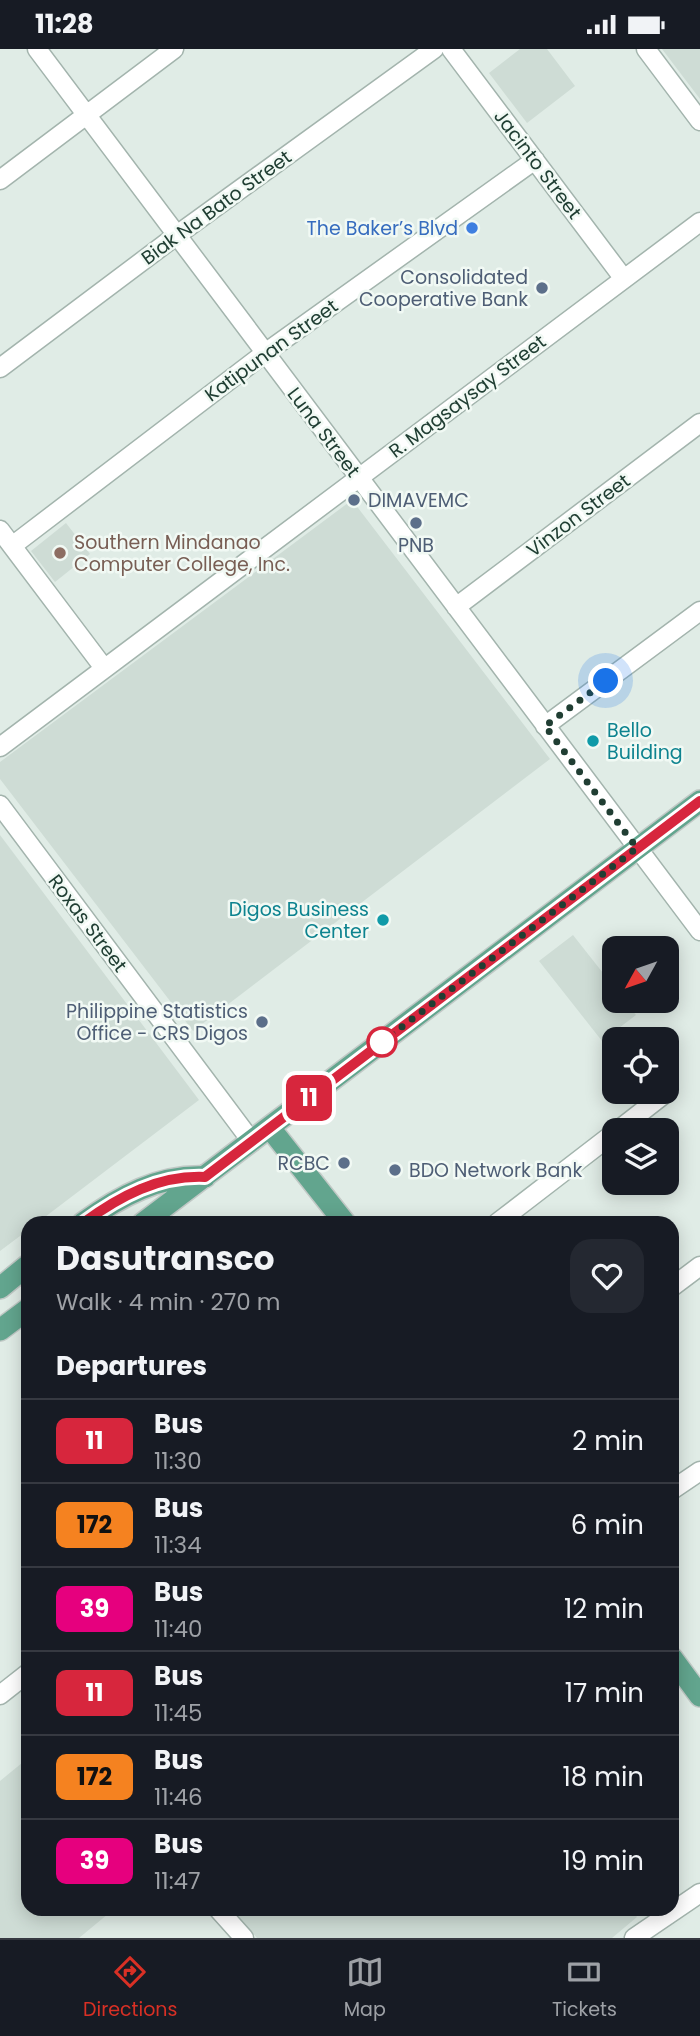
<!DOCTYPE html>
<meta charset="utf-8">
<style>
:root{--surface:#171b24;--page:#242831;--text:#f1f3f6;--muted:#9ea1a6;--line:#363941;--accent:#d93025}
body{margin:0;font-family:Poppins,sans-serif;background:var(--page);color:var(--text);height:100vh;display:flex;flex-direction:column;font-size:26px;white-space:nowrap}
*{box-sizing:border-box;margin:0}
p{font-size:23px;color:var(--muted)}
.icon{flex:none;width:38px;height:38px;fill:none;stroke:currentColor;stroke-width:2;stroke-linecap:round;stroke-linejoin:round}
.map{position:relative;flex:1;overflow:hidden}
.panel{position:absolute;left:21px;top:1167px;width:658px;height:700px;display:flex;flex-direction:column;background:var(--surface);border-radius:21px;box-shadow:0 4px 18px #0003}
.panel>*{flex:none}
.badge{padding:0 14px;border-radius:10px;font-size:24px;line-height:46px}
.needle{width:46px;rotate:230deg}
.buttons{position:absolute;left:602px;top:887px;display:grid;gap:14px}
.buttons a{display:grid;place-items:center;width:77px;height:77px;border-radius:14px;background:var(--surface);box-shadow:0 4px 18px #0003;font-size:35px}
.you{position:absolute;width:35px;height:35px;margin:-18px;border:5px solid #fff;border-radius:50%;background:#1a73e8;box-shadow:0 0 0 10px #1a73e833}
.map>.badge{position:absolute;translate:-50% -50%;box-shadow:0 0 0 4px #fff}
h2{padding:0 35px;font-size:26px;line-height:63px}
.round{display:grid;place-items:center;flex:none;width:74px;height:74px;border-radius:21px;background:var(--page)}
.head{display:flex;align-items:center;justify-content:space-between;height:119px;padding:0 35px}
h1{font-size:33px;font-weight:700;line-height:52px}
ul{padding:0;list-style:none}
li{display:flex;align-items:center;gap:21px;height:84px;padding:0 35px;border-top:2px solid var(--line)}
li div{flex:1}
li b{display:block;font-size:26px}
li em{font-style:normal}
li .badge{min-width:77px;font-weight:700;text-align:center}
.status{display:flex;justify-content:space-between;align-items:center;height:49px;padding:0 35px;background:var(--surface);direction:ltr}
.status svg{height:19px;fill:currentColor}
.tab-bar{display:flex;justify-content:space-around;align-items:center;height:98px;border-top:2px solid var(--line);background:var(--surface);font-size:19px;color:var(--muted)}
.tab-bar a{display:grid;justify-items:center;gap:4px}
.tab-bar .active{color:var(--accent)}
.map>svg:first-child{display:block}
</style>
<div class="status"><b>11:28</b><svg viewBox="0 0 49 12"><path d="M0 12V9h3v3zM5 12V6h3v6zM10 12V3h3v9zM15 12V0h3v12zM26 1h20v11H26zM47 4h2v5h-2z"/></svg></div>
<div class="map">
<svg width="700" height="1889" viewBox="0 0 700 1889">
<rect width="100%" height="100%" fill="#e0ece6"/>
<path fill="#cedcd5" d="M520,0h27l28,37 -48,37 -38,-50z
M662,0h38v50z
M352,451l198,259 -357,272 -193,-252v-17z
M66,474l24,31 -35,28 -24,-31z
M0,786l199,265 -162,123h-9v7l-28,21z
M573,886l41,52v14h11l11,14 -34,26 -63,-80z
M28,1709v151h86l-35,29h-79v-157z
M232,1860h399l6,8 -25,21h-355z"/>
<g fill="none" stroke-linecap="round" stroke-linejoin="round">
<defs>
<path id="minor" d="M37,0l663,882
M451,0l173,230
M646,0l54,72
M0,131l174,-131
M0,319l177,-133 257,-186
M0,481l104,138
M12,497l253,-193 270,-193
M456,558l244,-184
M545,677l155,-115
M0,698l700,-525
M0,756l252,337
M617,1082l50,-39
M497,1174l117,-90
M672,1238l28,-21
M672,1441l28,-19
M0,1646l28,-22
M218,1860l26,29
M634,1889l66,-45"/>
<path id="major" d="M270,1079l75,95
M83,1174c37,-27 76,-48 122,-46
M143,1174l557,-422
M0,1239l28,-23
M0,1281l28,-21
M672,1609l28,38"/>
</defs>
<use href="#minor" stroke="#a3b4ad" stroke-width="21"/>
<use href="#major" stroke="#c1c9c6" stroke-width="24"/>
<use href="#minor" stroke="#fff" stroke-width="18"/>
<use href="#major" stroke="#62a58e" stroke-width="21"/>
</g>
<g fill="none" stroke-linecap="round" stroke-linejoin="round">
<defs>
<path id="line" d="M83,1174c37,-27 76,-48 122,-46l495,-376"/>
</defs>
<use href="#line" stroke="#fff" stroke-width="16"/>
<use href="#line" stroke="#d7263d" stroke-width="10"/>
<path stroke="#203e33" stroke-width="7" stroke-dasharray="0 12.6" d="M382,993l255,-194 -92,-122 61,-45"/>
</g>
<circle fill="#3f7fe0" stroke="#f1f9f4" stroke-width="2.5" cx="472" cy="179" r="7"/>
<g fill="#5c6f8a" stroke="#f1f9f4" stroke-width="2.5">
<circle cx="542" cy="239" r="7"/>
<circle cx="354" cy="451" r="7"/>
<circle cx="416" cy="474" r="7"/>
<circle cx="262" cy="973" r="7"/>
<circle cx="344" cy="1114" r="7"/>
<circle cx="395" cy="1121" r="7"/>
</g>
<circle fill="#8d6e63" stroke="#f1f9f4" stroke-width="2.5" cx="60" cy="504" r="7"/>
<g fill="#0f9aa8" stroke="#f1f9f4" stroke-width="2.5">
<circle cx="593" cy="692" r="7"/>
<circle cx="383" cy="871" r="7"/>
</g>
<circle fill="#fff" stroke="#d7263d" stroke-width="3.5" cx="382" cy="993" r="14"/>
<g text-anchor="middle" stroke-width="5" stroke-linejoin="round" paint-order="stroke">
<g font-size="19" fill="#203e33" stroke="#f1f9f4">
<text transform="translate(538 115) rotate(53)" y="7">Jacinto Street</text>
<text transform="translate(216 158) rotate(-36)" y="7">Biak Na Bato Street</text>
<text transform="translate(271 301) rotate(-36)" y="7">Katipunan Street</text>
<text transform="translate(467 347) rotate(-37)" y="7">R. Magsaysay Street</text>
<text transform="translate(324 383) rotate(53)" y="7">Luna Street</text>
<text transform="translate(578 466) rotate(-37)" y="7">Vinzon Street</text>
<text transform="translate(88 874) rotate(53)" y="7">Roxas Street</text>
</g>
<g font-size="19" fill="#366cbe" stroke="#f1f9f4" text-anchor="end">
<text x="458" y="186">The Baker’s Blvd</text>
</g>
<g font-size="19" fill="#4e5e75" stroke="#f1f9f4" text-anchor="end">
<text x="528" y="235">Consolidated<tspan x="528" dy="22">Cooperative Bank</tspan></text>
<text x="368" y="458" text-anchor="start">DIMAVEMC</text>
<text x="416" y="503" text-anchor="middle">PNB</text>
<text x="248" y="969">Philippine Statistics<tspan x="248" dy="22">Office - CRS Digos</tspan></text>
<text x="330" y="1121">RCBC</text>
<text x="409" y="1128" text-anchor="start">BDO Network Bank</text>
</g>
<g font-size="19" fill="#785e54" stroke="#f1f9f4" text-anchor="start">
<text x="74" y="500">Southern Mindanao<tspan x="74" dy="22">Computer College, Inc.</tspan></text>
</g>
<g font-size="19" fill="#0d838f" stroke="#f1f9f4" text-anchor="start">
<text x="607" y="688">Bello<tspan x="607" dy="22">Building</tspan></text>
<text x="369" y="867" text-anchor="end">Digos Business<tspan x="369" dy="22">Center</tspan></text>
</g>
</g>
</svg>
<div class="buttons">
<a><svg class="needle" viewBox="-14 -14 28 28"><path d="M0-13l5 13h-10z" fill="#e53935"/><path d="M0 13l5-13h-10z" fill="#9ea1a6"/></svg></a>
<a><svg class="icon" aria-label="locate" viewBox="0 0 24 24"><circle cx="12" cy="12" r="6"/><path d="M12 2v4M12 18v4M2 12h4M18 12h4"/></svg></a>
<a><svg class="icon" aria-label="layers" viewBox="0 0 24 24"><path d="M12 4l9 5-9 5-9-5zM3 14l9 5 9-5"/></svg></a>
</div>
<div class="you" style="left:606px;top:632px"></div>
<b class="badge" style="left:309px;top:1049px;background:#d7263d;color:#fff">11</b>
<section class="panel">
<div class="head"><div><h1>Dasutransco</h1><p>Walk · 4 min · 270 m</p></div><a class="round"><svg class="icon" aria-label="heart" viewBox="0 0 24 24"><path d="M12 20l-8-8c-3-5 5-10 8-4 3-6 11-1 8 4z"/></svg></a></div>
<h2>Departures</h2>
<ul>
<li><span class="badge" style="background:#d7263d;color:#fff">11</span><div><b>Bus</b><p>11:30</p></div><em>2 min</em></li>
<li><span class="badge" style="background:#f58220;color:#111">172</span><div><b>Bus</b><p>11:34</p></div><em>6 min</em></li>
<li><span class="badge" style="background:#e6007e;color:#fff">39</span><div><b>Bus</b><p>11:40</p></div><em>12 min</em></li>
<li><span class="badge" style="background:#d7263d;color:#fff">11</span><div><b>Bus</b><p>11:45</p></div><em>17 min</em></li>
<li><span class="badge" style="background:#f58220;color:#111">172</span><div><b>Bus</b><p>11:46</p></div><em>18 min</em></li>
<li><span class="badge" style="background:#e6007e;color:#fff">39</span><div><b>Bus</b><p>11:47</p></div><em>19 min</em></li>
</ul>
</section>
</div>
<nav class="tab-bar">
<a class="active"><svg class="icon" aria-label="directions" viewBox="0 0 24 24"><path d="M12 3l9 9-9 9-9-9zM9 14v-3h6M13 9l2 2-2 2"/></svg>Directions</a>
<a><svg class="icon" aria-label="map" viewBox="0 0 24 24"><path d="M3 6l6-2 6 2 6-2v14l-6 2-6-2-6 2zM9 4v14M15 6v14"/></svg>Map</a>
<a><svg class="icon" aria-label="tickets" viewBox="0 0 24 24"><path d="M3 7h18v10H3zM15 7v10"/></svg>Tickets</a>
</nav>
